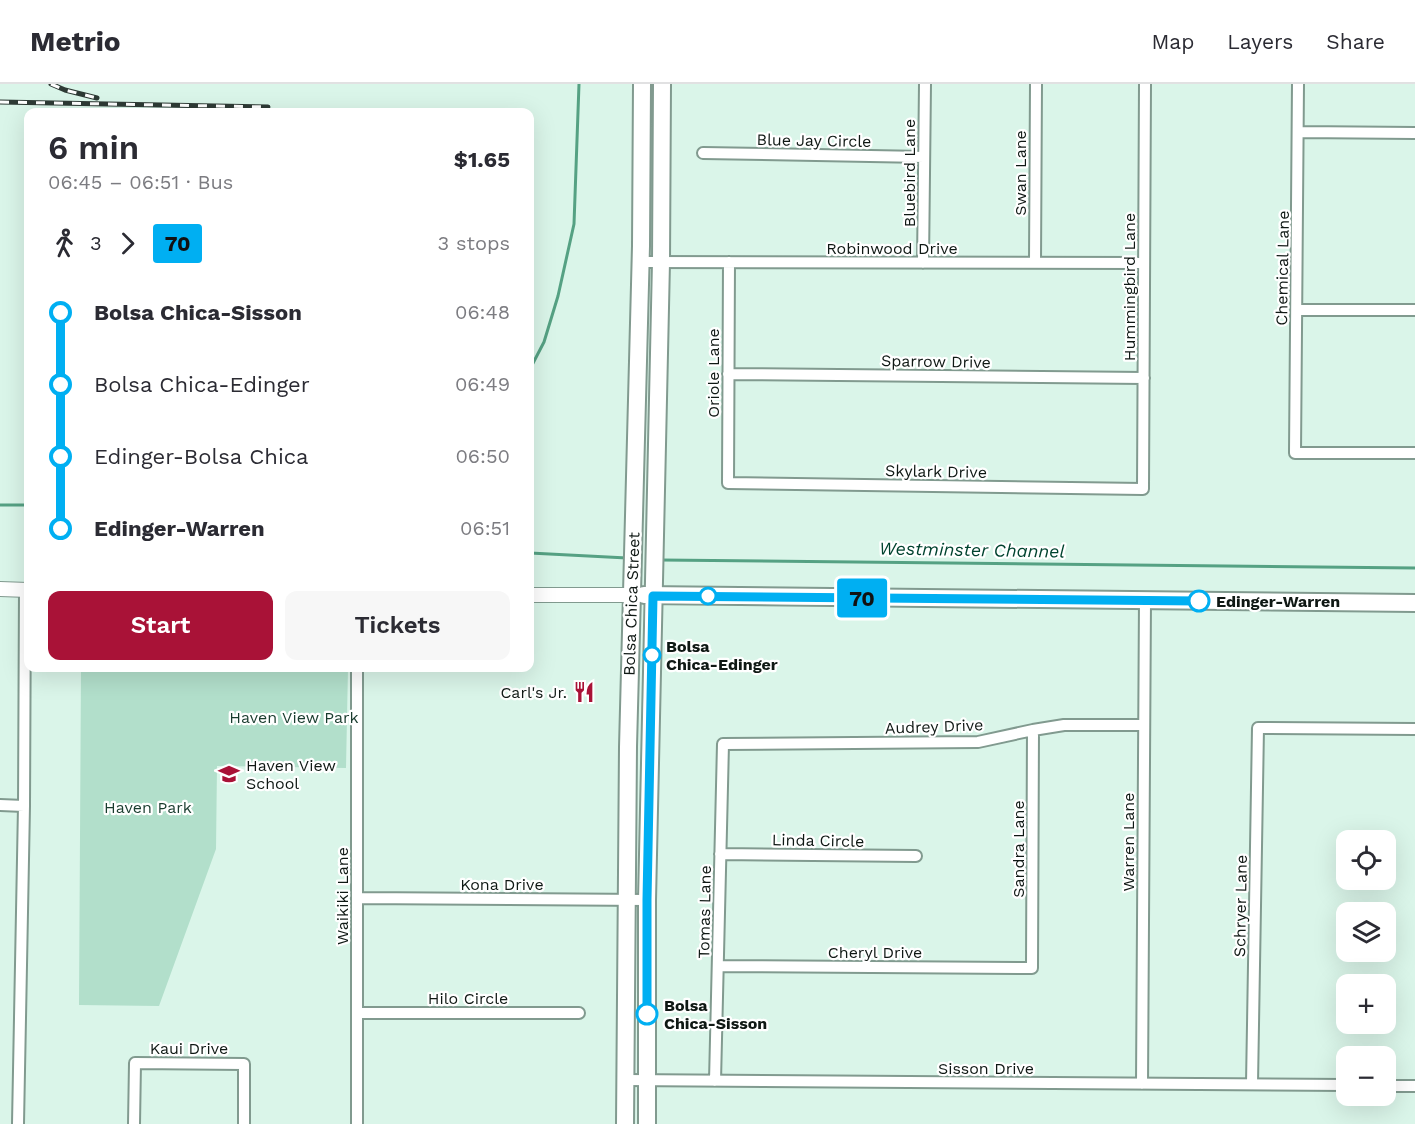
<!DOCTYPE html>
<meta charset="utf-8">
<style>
:root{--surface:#fff;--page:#f7f7f7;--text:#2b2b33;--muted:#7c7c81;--line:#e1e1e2;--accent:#a91237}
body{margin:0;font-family:"Work Sans",sans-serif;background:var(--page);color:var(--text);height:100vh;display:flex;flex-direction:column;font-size:22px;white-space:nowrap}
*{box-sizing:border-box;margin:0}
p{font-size:20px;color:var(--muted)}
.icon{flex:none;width:33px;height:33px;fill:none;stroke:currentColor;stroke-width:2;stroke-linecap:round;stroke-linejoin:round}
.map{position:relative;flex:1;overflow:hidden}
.panel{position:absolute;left:24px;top:24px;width:510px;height:564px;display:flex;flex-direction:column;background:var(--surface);border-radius:12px;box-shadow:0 6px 24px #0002}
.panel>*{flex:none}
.badge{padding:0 12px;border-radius:4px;font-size:21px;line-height:39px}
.tools{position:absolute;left:1336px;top:746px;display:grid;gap:12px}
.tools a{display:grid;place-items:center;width:60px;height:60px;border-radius:12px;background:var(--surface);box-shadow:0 6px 24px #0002;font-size:30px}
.map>.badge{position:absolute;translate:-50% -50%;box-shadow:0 0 0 3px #fff}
.legs{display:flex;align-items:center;gap:9px;height:66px;padding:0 24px;font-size:20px}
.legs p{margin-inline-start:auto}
.headline{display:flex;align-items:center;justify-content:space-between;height:102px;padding:0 24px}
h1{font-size:33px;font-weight:600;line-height:45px}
.primary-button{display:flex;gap:12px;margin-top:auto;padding:12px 24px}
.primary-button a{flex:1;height:69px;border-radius:12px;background:var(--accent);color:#fff;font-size:24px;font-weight:600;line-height:69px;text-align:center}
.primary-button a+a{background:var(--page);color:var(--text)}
ul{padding:0 24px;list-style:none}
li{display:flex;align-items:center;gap:21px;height:72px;font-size:22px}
li i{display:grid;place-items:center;width:9px;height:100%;margin:0 8px;background:currentColor}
li i::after{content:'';width:15px;height:15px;margin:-8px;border:4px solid;border-radius:50%;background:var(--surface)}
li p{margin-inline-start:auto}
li:first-child i{background:linear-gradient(#0000 50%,currentColor 0)}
li:last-child i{background:linear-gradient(currentColor 50%,#0000 0)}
header{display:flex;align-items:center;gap:36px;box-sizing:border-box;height:84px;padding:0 30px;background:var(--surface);border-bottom:2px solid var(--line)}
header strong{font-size:28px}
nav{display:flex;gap:33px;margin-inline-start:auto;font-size:21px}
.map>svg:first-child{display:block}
</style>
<header>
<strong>Metrio</strong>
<nav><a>Map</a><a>Layers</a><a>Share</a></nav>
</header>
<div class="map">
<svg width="1415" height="1040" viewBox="0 0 1415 1040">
<rect width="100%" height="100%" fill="#daf5e9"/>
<path fill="#b2dfcb" d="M81,584h267l-2,100 -129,-2 -1,83 -57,157 -80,-1z"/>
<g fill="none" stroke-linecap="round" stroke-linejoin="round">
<path stroke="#55a183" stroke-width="3" d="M530,285l14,-27 14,-46 16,-72 5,-140
M0,421h28
M530,469l97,5
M661,476l754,8"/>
<defs>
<path id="street" d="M1298,0l-3,369h120
M1299,48l116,1
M703,69l221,4
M640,178l504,1
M729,178l-1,221 415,6 2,-405
M923,179l2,-179
M1035,179l1,-179
M1297,226h118
M728,290l416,4
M0,721l24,1
M720,770l196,2
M358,814l289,2
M718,882l314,2 1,-238
M357,929h222
M625,996l722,5
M715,997l8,-337 255,-2 55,-12 31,-5h80
M1142,1000l3,-484
M1252,1000l6,-356 157,1
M1386,1002h29
M18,1040l6,-318 1,-216
M134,1040l1,-61 109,1v60
M357,1040v-456"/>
<path id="secondary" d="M0,505l28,1
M530,511h101"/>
<path id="primary" d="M644,511l771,8
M625,1040l3,-377 13,-501 1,-162
M647,1040v-224l14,-638 1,-178"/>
</defs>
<use href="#street" stroke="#819a8f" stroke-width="14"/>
<use href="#secondary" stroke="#819a8f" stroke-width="16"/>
<use href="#primary" stroke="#819a8f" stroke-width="20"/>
<use href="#street" stroke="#fff" stroke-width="10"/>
<use href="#secondary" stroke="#fff" stroke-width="14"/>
<use href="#primary" stroke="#fff" stroke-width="16"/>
<defs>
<path id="rail" d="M51,0l14,6 32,8
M0,18l268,5"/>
</defs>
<use href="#rail" stroke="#2e3a35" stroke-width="5"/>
<use href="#rail" stroke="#fff" stroke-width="3" stroke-dasharray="9" stroke-linecap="butt"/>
</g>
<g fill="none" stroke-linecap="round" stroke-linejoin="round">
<defs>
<path id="line-1" d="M647,930v-114l6,-304 546,5"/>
</defs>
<use href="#line-1" stroke="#fff" stroke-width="14"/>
<use href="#line-1" stroke="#00aff2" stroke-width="9"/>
</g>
<defs>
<symbol id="restaurant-bare" viewBox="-9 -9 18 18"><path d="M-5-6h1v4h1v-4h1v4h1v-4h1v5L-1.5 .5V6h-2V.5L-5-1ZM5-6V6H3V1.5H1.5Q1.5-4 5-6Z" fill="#a91237" stroke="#fff" stroke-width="2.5" paint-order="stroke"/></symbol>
<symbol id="school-bare" viewBox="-9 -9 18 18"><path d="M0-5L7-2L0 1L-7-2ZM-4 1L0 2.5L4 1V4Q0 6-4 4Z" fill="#a91237" stroke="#fff" stroke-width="2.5" paint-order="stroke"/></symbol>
</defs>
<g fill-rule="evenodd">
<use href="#restaurant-bare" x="569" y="593" width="30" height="30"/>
<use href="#school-bare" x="214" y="675" width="30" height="30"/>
</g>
<g fill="#fff" stroke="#00aff2" stroke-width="3">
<circle cx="708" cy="512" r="8"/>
<circle cx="1199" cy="517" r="10"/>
<circle cx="652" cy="571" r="8"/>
<circle cx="647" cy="930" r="10"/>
</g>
<g text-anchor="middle" stroke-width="4.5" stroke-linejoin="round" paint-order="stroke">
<g font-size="16" fill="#0f1814" stroke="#fff">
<text transform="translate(814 56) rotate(1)" y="6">Blue Jay Circle</text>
<text transform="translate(909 89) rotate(-90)" y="6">Bluebird Lane</text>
<text transform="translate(1020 89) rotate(-90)" y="6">Swan Lane</text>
<text x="892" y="170">Robinwood Drive</text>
<text transform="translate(1282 184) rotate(-89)" y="6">Chemical Lane</text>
<text transform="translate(1129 203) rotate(-90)" y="6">Hummingbird Lane</text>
<text transform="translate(936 277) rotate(1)" y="6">Sparrow Drive</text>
<text transform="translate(713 289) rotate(-90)" y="6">Oriole Lane</text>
<text transform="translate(936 387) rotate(1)" y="6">Skylark Drive</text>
<text transform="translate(631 520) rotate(-88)" y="6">Bolsa Chica Street</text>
<text transform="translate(934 642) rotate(-2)" y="6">Audrey Drive</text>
<text transform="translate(818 756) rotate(1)" y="6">Linda Circle</text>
<text transform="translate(1128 758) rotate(-90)" y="6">Warren Lane</text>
<text transform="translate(1018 765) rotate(-90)" y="6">Sandra Lane</text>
<text x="502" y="806">Kona Drive</text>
<text transform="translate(342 812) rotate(-90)" y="6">Waikiki Lane</text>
<text transform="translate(1240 822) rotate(-89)" y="6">Schryer Lane</text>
<text transform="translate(704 828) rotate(-89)" y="6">Tomas Lane</text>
<text x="875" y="874">Cheryl Drive</text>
<text x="468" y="920">Hilo Circle</text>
<text x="189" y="970">Kaui Drive</text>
<text x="986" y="990">Sisson Drive</text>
</g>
<g font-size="16" font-weight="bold" fill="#0f1814" stroke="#fff" text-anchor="start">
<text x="1216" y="523">Edinger-Warren</text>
<text x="666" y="568">Bolsa<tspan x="666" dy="18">Chica-Edinger</tspan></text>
<text x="664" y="927">Bolsa<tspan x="664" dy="18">Chica-Sisson</tspan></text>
</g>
<g font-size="16" fill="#0f1814" stroke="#fff" text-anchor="end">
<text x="567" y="614">Carl's Jr.</text>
<text x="246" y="687" text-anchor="start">Haven View<tspan x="246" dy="18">School</tspan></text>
</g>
<g font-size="16" fill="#193c2e" stroke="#fff">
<text x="294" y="639">Haven View Park</text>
<text x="148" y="729">Haven Park</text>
</g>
<g font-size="18" font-style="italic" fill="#00432f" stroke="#fff">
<text transform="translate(972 466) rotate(1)" y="6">Westminster Channel</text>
</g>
</g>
</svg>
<div class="tools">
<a><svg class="icon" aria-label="locate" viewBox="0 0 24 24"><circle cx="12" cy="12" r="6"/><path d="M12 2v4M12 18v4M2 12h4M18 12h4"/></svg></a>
<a><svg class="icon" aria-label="layers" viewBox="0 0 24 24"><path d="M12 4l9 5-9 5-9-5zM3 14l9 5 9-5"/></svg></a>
<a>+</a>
<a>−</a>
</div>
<b class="badge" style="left:862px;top:514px;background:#00aff2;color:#111">70</b>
<section class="panel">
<div class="headline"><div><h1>6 min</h1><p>06:45 – 06:51 · Bus</p></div><b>$1.65</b></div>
<div class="legs"><svg class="icon" aria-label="walk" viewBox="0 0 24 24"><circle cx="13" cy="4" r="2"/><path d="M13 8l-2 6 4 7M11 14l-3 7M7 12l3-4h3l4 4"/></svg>3<svg class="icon" aria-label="forward" viewBox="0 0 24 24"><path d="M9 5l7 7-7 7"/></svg><b class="badge" style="background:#00aff2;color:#111">70</b><p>3 stops</p></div>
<ul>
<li><i style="color:#00aff2"></i><b>Bolsa Chica-Sisson</b><p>06:48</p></li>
<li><i style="color:#00aff2"></i><span>Bolsa Chica-Edinger</span><p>06:49</p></li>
<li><i style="color:#00aff2"></i><span>Edinger-Bolsa Chica</span><p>06:50</p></li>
<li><i style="color:#00aff2"></i><b>Edinger-Warren</b><p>06:51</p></li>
</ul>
<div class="primary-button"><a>Start</a><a>Tickets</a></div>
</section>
</div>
